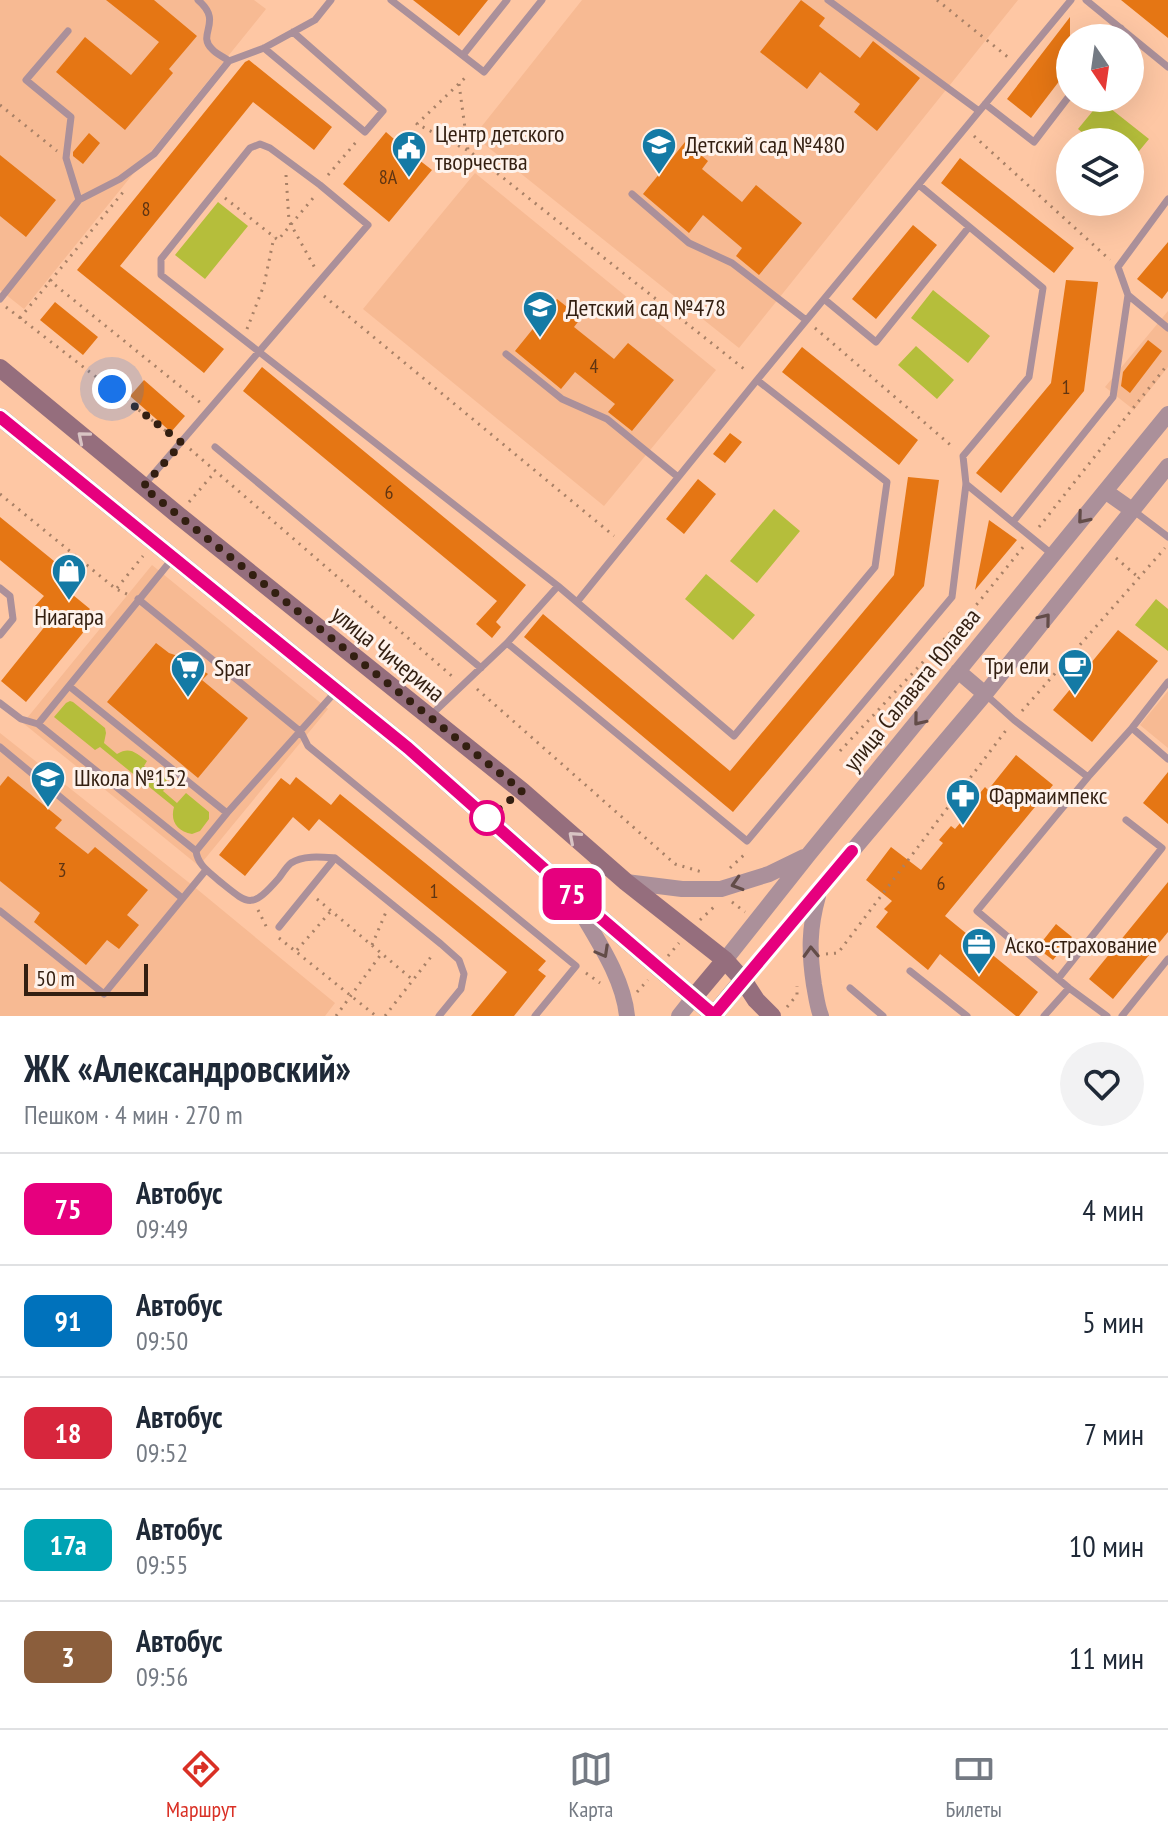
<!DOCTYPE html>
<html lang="ru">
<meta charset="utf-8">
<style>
:root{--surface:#fff;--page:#f2f2f3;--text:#1f2937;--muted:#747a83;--line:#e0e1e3;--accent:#d93025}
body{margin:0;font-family:"PT Sans Narrow",sans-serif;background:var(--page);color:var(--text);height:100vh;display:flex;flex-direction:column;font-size:30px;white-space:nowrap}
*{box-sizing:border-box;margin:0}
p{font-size:26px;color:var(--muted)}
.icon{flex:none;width:44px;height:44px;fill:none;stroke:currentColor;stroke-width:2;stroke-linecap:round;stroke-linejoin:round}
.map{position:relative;height:1016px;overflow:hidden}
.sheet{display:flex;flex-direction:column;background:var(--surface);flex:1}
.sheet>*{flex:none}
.badge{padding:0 16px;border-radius:12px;font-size:28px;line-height:52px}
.needle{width:52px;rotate:167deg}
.fabs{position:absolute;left:1056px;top:24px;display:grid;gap:16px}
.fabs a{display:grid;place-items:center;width:88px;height:88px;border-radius:50%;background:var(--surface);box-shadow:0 8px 32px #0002;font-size:40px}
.scale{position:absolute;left:24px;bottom:20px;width:124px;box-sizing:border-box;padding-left:8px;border:4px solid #331f11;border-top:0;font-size:22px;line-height:28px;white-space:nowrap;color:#331f11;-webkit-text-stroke:6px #fef2eb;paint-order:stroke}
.you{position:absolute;width:40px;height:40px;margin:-20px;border:6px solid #fff;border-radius:50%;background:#1a73e8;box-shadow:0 0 0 12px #1a73e833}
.map>.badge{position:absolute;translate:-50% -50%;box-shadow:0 0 0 4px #fff}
.round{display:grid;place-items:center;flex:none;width:84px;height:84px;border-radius:42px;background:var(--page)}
.summary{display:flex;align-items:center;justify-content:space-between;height:136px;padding:0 24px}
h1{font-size:38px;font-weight:700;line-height:60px}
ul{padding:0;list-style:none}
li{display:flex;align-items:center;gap:24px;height:112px;padding:0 24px;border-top:2px solid var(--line)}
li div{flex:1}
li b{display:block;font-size:30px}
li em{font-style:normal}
li .badge{min-width:88px;font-weight:700;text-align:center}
.tab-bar{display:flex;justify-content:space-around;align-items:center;height:112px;border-top:2px solid var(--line);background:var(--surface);font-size:22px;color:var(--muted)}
.tab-bar a{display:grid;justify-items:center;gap:4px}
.tab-bar .current{color:var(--accent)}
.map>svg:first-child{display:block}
</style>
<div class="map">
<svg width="1168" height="1016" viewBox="0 0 1168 1016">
<rect width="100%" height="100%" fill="#fec7a4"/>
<path fill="#f7ba93" d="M0,0h254l12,9 -242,300 -24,-19z
M582,0h436l-279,348 -265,-212z
M475,173l241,197 -112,136 -241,-197z
M1168,311v56l-34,43 -29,-23z
M152,565l176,144 -129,157 -176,-143z
M1168,691v57l-28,-23z
M0,733l192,152 143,118 -10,13h-325z"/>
<path fill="#b5be3b" d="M1101,101l48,38 -19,23v-20h-36l-16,-13z
M218,202l30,24 -43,53 -30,-24z
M933,290l57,46 -22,27 -57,-45z
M916,346l38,34 -17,19 -39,-34z
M774,509l26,22 -43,52 -27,-22z
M706,574l49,41 -22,25 -48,-41z
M1156,599l12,10v42l-33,-26z
M70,701l3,1 32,26 1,5 -2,10 13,11c13,-8 19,-1 30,7l-3,5 18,14 4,-4 1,10 -4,5 14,12 9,-10 23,19v7l-9,12 -8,3c-15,-3 -22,-13 -18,-27l-74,-60 -5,3 -41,-33 12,-14z"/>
<path fill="#e57614" d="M106,0h48l43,36 -28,33 4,4 -48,57 -69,-58 29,-35 46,38 28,-33z
M413,0h75l-29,36z
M801,0l24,18 -6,8 41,32 13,-17 47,37 -43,53 -23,-19 6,-8 -40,-32 -13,17 -47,-37z
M1121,0h47v38z
M1070,17v50l-39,51 -24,-19z
M249,60l83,67 -18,23 -61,-48 -133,164 104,83 -20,24 -127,-103 168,-208z
M386,132l16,14 5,-5 6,5 6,4 -5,6 18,14 -43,52 -46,-38z
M89,133l11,10 -17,21 -10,-8v-4z
M685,142l23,19 -6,8 40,33 14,-17 46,38 -43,52 -23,-19 6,-8 -39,-33 -14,18 -46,-39z
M0,155l56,45 -30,37 -26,-21z
M960,158l114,90 -20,25 -113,-90z
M913,225l24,20 -61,74 -24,-20z
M1168,242v49l-6,8 -25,-20z
M1066,280l32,2 -14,109 -83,102 -25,-20 75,-90z
M557,299l24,19 -7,9 40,32 14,-16 46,37 -42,51 -24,-19 7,-8 -40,-32 -14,17 -46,-38z
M55,302l43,35 -15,18 -43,-35z
M1148,340l14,11 -32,42 -9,-7 2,-14z
M802,347l116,93 -19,25 -117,-93z
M262,367l264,218 -30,37 5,5 -9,11 -16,-14 21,-23 -254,-210z
M144,380l41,36 -14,16 -41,-36z
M730,433l12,9 -17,21 -12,-9z
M908,477l31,3 -15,106 -191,226 -209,-175 19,-23 187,157 164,-196z
M698,479l18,15 -32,40 -18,-15z
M0,517l65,53 -9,11 34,28 -7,8 8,6 -65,79 -25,-21 49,-61 -16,-13 10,-11 -44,-36z
M989,520l28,20 -42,50z
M1118,630l40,31 -66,81 -39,-32 28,-34 -4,-3 10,-13 4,3z
M156,643l13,10 15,5 24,16 -6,6 46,38 -50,60 -91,-76z
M1016,755l37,30 -108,131 93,76 -19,24h-3l-76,-62 -12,16 -52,-43 12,-15 -4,-3 8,-8 -26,-21 25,-33 30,23 22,-27 -4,-3 12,-14 4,3 22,-26 -3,-3 11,-13 3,3z
M1168,772v52l-25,-21z
M8,776l54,44 -7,8 33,26 7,-7 53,43 -21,25 12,10 -20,24 -12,-9 -21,25 -52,-43 6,-9 -40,-32v-95z
M296,777l35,28 9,-11 206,167 -8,9 8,6 -32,40h-43l36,-44 -188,-153 -10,12 -16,-14 -48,59 -26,-21 62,-77 9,7z
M1168,882v50l-55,67 -24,-20z
M1056,924l16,13 -19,23 -16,-12z"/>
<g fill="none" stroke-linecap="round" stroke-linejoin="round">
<path stroke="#a88066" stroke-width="3" stroke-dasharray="2 6" stroke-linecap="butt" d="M937,0l72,58
M459,84l9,66 280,222
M0,105l57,46
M974,136l136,124
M467,150l-50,-26 51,-49
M286,175l3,46 26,47
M328,175l29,-34
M225,198l53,42 36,-43
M49,280l153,124
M324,296l290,240
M6,307l165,128
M20,318l104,-127
M815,328l139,120
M247,329l17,-44 10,-48
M190,449l263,228
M0,494l116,95 13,6
M189,502l26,-30
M1039,527l129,-163
M1116,558l22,19
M117,588l26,-32
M477,689l198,175 27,8
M1022,711l143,-163
M840,751l138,-148 46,-57
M730,868l15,-14
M317,899l96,81
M732,902l13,10
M258,910l9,18
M700,920l15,-14
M279,938l97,78
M372,945l14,-33
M297,950l34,-39
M826,954l12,-1 169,-224
M668,956l11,-13
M586,973l14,10
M637,992l11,-12
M787,1007l10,-12v-9
M336,1016l46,-63
M385,1016l49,-63"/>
<path stroke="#ab909a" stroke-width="7" d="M198,0c26,22 -2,34 14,49 4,5 12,8 17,12
M391,0l93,72 58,-72
M828,0l151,111
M1086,0l82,67
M68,31l-42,49 45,37 -5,41 13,42
M1114,38l7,-10
M264,48l101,84 18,-21 -90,-79
M463,55l44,-55
M985,104l49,38 36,-47
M632,194l57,49 43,20 74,57
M1128,295l40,33
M0,299l79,-99 41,-21 34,-25 75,-93 35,-13 51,-28 16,-20
M824,299l52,43 93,-115
M506,354l56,45 45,20 71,58
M215,447l266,221
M966,484l87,71
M144,485l224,-260 -48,-40 -50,-37 -10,-4 -10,4 -89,111v16l397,311 176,150 141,-169 12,-85 -130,-102
M1134,511l34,26
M1013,522l100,-125 15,-102 -10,-28 50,-68
M0,588l10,8 3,23 -13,16
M138,599l163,133 7,14 268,220 -41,50
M577,602l180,-222 314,-380
M507,643l240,198 205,-244 14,-113 -3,-28 66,-79 14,-89 -124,-103
M69,686l158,127
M985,694l29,26 74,57
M0,703l21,16 17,5 158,127c2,14 12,20 22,29 31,25 33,30 61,-2 3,-4 8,-12 12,-15 12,-8 31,-6 44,-5l106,86 18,16 5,14 -3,15 -22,27
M430,716l77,-73 51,-57
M38,724l135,-166
M1132,728l36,31
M0,747l182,151
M196,851l31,-38 110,-123
M0,911l104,83 102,-124
M279,927l56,-69
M910,971l57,45
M1058,979l104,-131 -36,-28
M850,988l33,28
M1044,1016l25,-28
M1107,1016l-38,-28 -92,-77 111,-134 44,-49 36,-46
M1122,1016l46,-57"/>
<path stroke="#ab909a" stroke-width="16" d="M1105,491l27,19
M958,671l27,23
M626,882l56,7h39l48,-15 35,-17
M572,896c20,37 51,78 55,120
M818,896c-9,32 -9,56 -4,89 2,10 3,21 7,31
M725,960l84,-106 359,-440
M743,980l242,-286 183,-228
M679,1016l15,-19"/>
<path stroke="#956e7d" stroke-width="18" d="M0,368l178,147 344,276 104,91 99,78 18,20 13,20 16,16
M0,417l408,331 161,143 146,125
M694,997l31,-37
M714,1015l29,-35"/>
</g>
<defs><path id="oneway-chevron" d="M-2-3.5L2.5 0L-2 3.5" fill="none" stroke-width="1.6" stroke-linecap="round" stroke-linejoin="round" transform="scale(2)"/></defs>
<g stroke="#d9c4c4">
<use href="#oneway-chevron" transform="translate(83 437) rotate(-140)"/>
<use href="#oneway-chevron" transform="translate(574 837) rotate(-139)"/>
</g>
<g stroke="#634c48">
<use href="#oneway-chevron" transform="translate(1083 518) rotate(130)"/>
<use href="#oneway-chevron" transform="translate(1045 619) rotate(-51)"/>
<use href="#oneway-chevron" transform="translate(919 720) rotate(129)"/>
<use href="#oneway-chevron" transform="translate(737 884) rotate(163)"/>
<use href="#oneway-chevron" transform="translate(603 952) rotate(61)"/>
<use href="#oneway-chevron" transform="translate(811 952) rotate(-92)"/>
</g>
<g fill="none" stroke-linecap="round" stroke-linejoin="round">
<defs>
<path id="line" d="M0,417l408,331 161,143 145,124 138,-164"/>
</defs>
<use href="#line" stroke="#fff" stroke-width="18"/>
<use href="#line" stroke="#e6007e" stroke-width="12"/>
<path stroke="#331f11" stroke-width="8" stroke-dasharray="0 14.4" d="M112,389l70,54 -39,44 379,304 -35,27"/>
</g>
<defs>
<symbol id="school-pin" viewBox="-11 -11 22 30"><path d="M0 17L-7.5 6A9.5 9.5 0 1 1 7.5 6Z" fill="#147aa5" stroke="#fef2eb"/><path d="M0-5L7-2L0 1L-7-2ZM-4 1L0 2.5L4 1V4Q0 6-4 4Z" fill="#fff"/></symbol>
<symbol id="civic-pin" viewBox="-11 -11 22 30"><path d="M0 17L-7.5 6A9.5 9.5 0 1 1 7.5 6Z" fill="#147aa5" stroke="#fef2eb"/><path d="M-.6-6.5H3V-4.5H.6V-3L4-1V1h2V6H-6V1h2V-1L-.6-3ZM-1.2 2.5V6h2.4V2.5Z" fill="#fff"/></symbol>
<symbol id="shop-pin" viewBox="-11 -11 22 30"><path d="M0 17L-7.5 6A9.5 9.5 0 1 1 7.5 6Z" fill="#147aa5" stroke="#fef2eb"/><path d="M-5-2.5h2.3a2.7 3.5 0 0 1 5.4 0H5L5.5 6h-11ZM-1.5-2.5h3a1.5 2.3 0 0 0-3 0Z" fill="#fff"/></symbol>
<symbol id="cafe-pin" viewBox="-11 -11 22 30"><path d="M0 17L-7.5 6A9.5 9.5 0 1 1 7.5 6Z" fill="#147aa5" stroke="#fef2eb"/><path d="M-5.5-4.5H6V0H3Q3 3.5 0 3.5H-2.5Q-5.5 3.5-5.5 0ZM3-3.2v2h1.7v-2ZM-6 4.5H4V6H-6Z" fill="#fff"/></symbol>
<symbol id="supermarket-pin" viewBox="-11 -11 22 30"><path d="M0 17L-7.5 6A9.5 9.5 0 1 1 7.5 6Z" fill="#147aa5" stroke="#fef2eb"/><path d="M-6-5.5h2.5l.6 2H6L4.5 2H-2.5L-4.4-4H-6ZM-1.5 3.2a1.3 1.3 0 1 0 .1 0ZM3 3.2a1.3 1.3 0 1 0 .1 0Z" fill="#fff"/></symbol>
<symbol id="pharmacy-pin" viewBox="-11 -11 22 30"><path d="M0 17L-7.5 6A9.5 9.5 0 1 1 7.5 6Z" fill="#147aa5" stroke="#fef2eb"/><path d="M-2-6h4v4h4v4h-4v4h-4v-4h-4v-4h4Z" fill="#fff"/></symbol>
<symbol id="office-pin" viewBox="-11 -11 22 30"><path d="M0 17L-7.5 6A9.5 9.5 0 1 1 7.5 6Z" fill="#147aa5" stroke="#fef2eb"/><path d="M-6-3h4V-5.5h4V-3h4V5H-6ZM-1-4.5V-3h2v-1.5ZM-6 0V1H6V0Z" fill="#fff"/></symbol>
</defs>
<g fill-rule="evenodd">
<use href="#school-pin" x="639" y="125" width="40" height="54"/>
<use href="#civic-pin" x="389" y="128" width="40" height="54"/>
<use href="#school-pin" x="520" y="288" width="40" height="54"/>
<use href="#shop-pin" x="49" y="551" width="40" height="54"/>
<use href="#cafe-pin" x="1055" y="646" width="40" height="54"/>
<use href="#supermarket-pin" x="168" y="648" width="40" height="54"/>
<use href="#school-pin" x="28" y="758" width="40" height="54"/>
<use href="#pharmacy-pin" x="943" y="776" width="40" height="54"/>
<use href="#office-pin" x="959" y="925" width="40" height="54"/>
</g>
<circle fill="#fff" stroke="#e6007e" stroke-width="4" cx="487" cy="818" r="16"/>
<g text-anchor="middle" stroke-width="6" stroke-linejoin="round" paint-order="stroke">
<g font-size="20" fill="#603512">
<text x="388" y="184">8А</text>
<text x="146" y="216">8</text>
<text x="594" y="373">4</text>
<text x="1066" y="394">1</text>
<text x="389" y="499">6</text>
<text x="62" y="877">3</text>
<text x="941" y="890">6</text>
<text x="434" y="898">1</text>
</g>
<g font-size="24" fill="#331f11" stroke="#fef2eb" text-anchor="start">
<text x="435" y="142">Центр детского<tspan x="435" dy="28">творчества</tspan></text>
<text x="685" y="153">Детский сад №480</text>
<text x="566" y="316">Детский сад №478</text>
<text x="69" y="625" text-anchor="middle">Ниагара</text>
<text x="1049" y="674" text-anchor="end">Три ели</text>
<text x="214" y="676">Spar</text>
<text x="74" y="786">Школа №152</text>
<text x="989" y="804">Фармаимпекс</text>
<text x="1005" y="953">Аско-страхование</text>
</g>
<g font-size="24" fill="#331f11" stroke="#fef2eb">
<text transform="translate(388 654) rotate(39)" y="8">улица Чичерина</text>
<text transform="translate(912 690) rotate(-51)" y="8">улица Салавата Юлаева</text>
</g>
</g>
</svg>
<div class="fabs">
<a><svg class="needle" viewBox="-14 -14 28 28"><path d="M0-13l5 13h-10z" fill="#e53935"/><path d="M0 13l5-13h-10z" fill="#747a83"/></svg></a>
<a><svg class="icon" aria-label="layers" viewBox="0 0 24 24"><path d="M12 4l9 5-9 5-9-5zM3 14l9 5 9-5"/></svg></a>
</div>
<div class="scale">50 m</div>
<div class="you" style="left:112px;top:389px"></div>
<b class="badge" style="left:572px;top:894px;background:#e6007e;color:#fff">75</b>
</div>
<section class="sheet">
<div class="summary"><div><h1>ЖК «Александровский»</h1><p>Пешком · 4 мин · 270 m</p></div><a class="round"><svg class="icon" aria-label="heart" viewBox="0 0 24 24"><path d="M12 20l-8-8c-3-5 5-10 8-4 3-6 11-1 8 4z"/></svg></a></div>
<ul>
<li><span class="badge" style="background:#e6007e;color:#fff">75</span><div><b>Автобус</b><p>09:49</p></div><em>4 мин</em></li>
<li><span class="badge" style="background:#0072bc;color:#fff">91</span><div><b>Автобус</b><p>09:50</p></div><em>5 мин</em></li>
<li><span class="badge" style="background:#d7263d;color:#fff">18</span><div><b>Автобус</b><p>09:52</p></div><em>7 мин</em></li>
<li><span class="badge" style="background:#00a3b4;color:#fff">17a</span><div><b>Автобус</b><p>09:55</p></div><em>10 мин</em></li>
<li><span class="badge" style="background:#8b5e3c;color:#fff">3</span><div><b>Автобус</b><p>09:56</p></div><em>11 мин</em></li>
</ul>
</section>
<nav class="tab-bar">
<a class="current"><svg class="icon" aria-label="directions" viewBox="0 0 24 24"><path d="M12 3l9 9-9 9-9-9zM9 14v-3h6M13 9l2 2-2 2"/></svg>Маршрут</a>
<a><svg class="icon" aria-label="map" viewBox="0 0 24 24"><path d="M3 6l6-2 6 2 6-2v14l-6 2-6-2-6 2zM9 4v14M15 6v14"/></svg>Карта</a>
<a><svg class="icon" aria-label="tickets" viewBox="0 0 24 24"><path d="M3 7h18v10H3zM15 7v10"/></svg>Билеты</a>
</nav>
